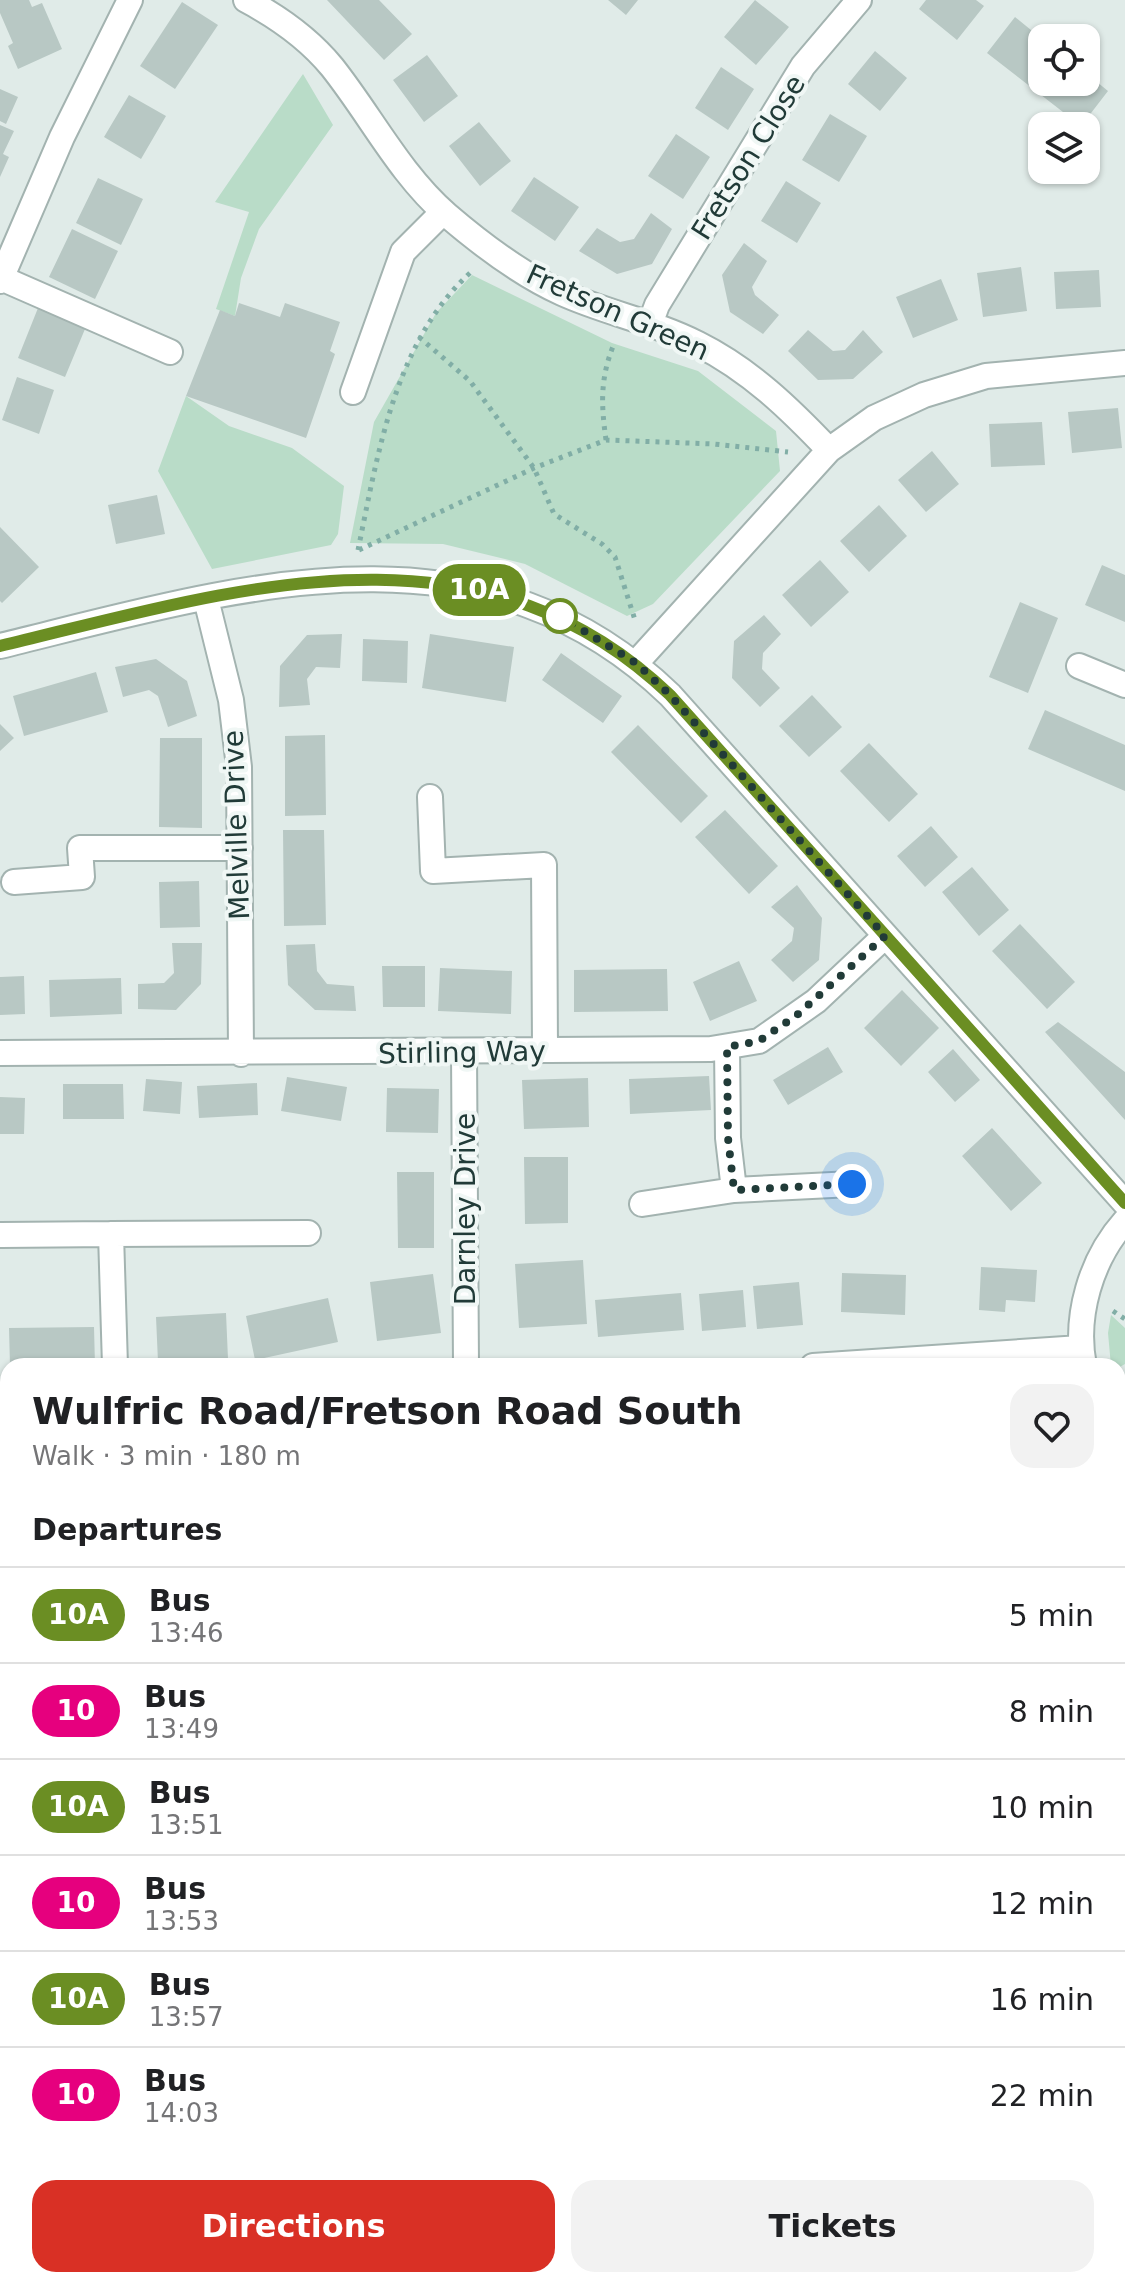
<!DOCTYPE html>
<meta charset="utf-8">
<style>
:root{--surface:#fff;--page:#f2f2f2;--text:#202124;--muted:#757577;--line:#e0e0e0;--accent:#d93025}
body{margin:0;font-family:"DejaVu Sans",sans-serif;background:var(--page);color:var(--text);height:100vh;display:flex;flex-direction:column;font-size:30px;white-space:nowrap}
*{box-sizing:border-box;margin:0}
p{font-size:26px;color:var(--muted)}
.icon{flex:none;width:44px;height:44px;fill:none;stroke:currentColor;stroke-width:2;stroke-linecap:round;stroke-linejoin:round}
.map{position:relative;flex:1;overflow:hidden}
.panel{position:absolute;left:0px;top:1358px;width:1126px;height:930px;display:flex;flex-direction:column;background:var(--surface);border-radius:24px 24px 0 0;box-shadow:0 2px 6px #0004}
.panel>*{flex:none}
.badge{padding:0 16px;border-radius:26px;font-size:28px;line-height:52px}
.controls{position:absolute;left:1028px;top:24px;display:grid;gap:16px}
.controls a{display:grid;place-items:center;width:72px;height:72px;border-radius:16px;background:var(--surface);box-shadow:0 2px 6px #0004;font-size:40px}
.you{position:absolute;width:40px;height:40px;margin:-20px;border:6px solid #fff;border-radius:50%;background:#1a73e8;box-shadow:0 0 0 12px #1a73e833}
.map>.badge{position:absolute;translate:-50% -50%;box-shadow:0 0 0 4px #fff}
h2{padding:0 32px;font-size:30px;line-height:72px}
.round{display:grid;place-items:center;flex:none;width:84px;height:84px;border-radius:24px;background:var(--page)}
.overview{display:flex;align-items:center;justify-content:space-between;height:136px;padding:0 32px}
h1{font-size:38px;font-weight:700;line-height:60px}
.primary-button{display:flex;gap:16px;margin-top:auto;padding:16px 32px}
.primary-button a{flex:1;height:92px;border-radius:24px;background:var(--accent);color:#fff;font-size:32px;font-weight:700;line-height:92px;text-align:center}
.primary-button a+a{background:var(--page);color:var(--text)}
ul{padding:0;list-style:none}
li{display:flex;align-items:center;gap:24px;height:96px;padding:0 32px;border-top:2px solid var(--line)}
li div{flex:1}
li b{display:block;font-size:30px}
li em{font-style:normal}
li .badge{min-width:88px;font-weight:700;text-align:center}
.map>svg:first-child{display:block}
</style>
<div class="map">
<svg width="1125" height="2287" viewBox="0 0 1125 2287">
<rect width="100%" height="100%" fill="#e0ebe8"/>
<path fill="#b9dcc8" d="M303,74l30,51 -74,104 -18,49 -6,38 -19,-7 33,-97 -34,-10z
M472,275l140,68 86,28 78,60 4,40 -127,133 -26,12 -102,-52 -82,-20 -93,-1 24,-121 62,-109z
M186,396l43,30 63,22 52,38 -6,48 -7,11 -119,24 -54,-98z
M1111,1315l14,13v36l-7,4 -7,-2 -3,-33z
M1118,1941h7v112l-7,-6z
M1118,2207h7v80h-806l6,-7h793z"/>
<path fill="#b8c8c4" d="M0,0h29l3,7 10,-4 20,46 -44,20 -10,-23 5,-3 -13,-30z
M327,0h52l33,34 -28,26z
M608,0h30l-12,15z
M755,0l34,27 -33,38 -32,-28z
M926,0h50l8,6 -27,34 -38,-31z
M182,2l36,23 -43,64 -35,-23z
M1015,17l27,22v43h44v-9l22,18 -27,35 -94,-73z
M875,51l32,27 -27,33 -32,-27z
M427,55l31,41 -34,26 -31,-42z
M721,67l33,22 -26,41 -33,-22z
M0,89l18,8 -12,27 -6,-3z
M129,95l37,21 -25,43 -37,-22z
M830,114l37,22 -28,46 -37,-22z
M479,122l32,39 -31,25 -31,-40z
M0,125l14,6 -11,23 6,3 -9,20z
M676,134l34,23 -27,42 -35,-23z
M534,177l45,30 -24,34 -44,-30z
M98,178l45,21 -22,46 -45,-22z
M786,181l35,22 -24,40 -36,-22z
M651,213l21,16 -20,35 -35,10 -38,-23 18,-23 23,14 14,-3z
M72,229l46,22 -23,48 -46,-22z
M744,243l23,18 -15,26 3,8 24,20 -16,19 -33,-22 -8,-37z
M1021,267l6,44 -44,6 -6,-44z
M1099,270l2,37 -45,2 -2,-37z
M941,279l17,41 -45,18 -17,-41z
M239,303l41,14 5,-14 55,19 -10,29 5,3 -29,84 -120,-42 34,-86 15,6z
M38,308l47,21 -20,48 -47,-19z
M808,330l25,21 12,-1 18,-20 20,22 -30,27 -35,1 -30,-29z
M17,377l37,13 -15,44 -37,-14z
M1118,408l4,40 -50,5 -4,-41z
M1042,422l3,43 -54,2 -2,-43z
M932,451l27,33 -33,28 -28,-32z
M157,495l8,39 -49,10 -8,-39z
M879,505l28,31 -38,36 -29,-31z
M0,527l39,40 -37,36 -2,-2z
M820,560l29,32 -38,35 -29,-32z
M1102,565l23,10v47l-40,-17z
M1020,602l38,16 -30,75 -39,-16z
M764,615l17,19 -18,19 -1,16 18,19 -20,19 -28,-29 2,-37z
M342,634l-2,34 -24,-1 -9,12 3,26 -31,2 1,-41 27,-31z
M430,634l84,13 -8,55 -84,-14z
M363,639l45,2 -1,42 -45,-2z
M561,653l61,43 -19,27 -61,-43z
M156,659l31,22 10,35 -29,11 -10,-31 -9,-6 -26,7 -8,-30z
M96,672l12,40 -84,24 -11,-40z
M812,695l30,32 -33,30 -30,-31z
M1045,710l80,35v46l-97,-42z
M0,724l14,14 -14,13z
M638,725l70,71 -27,27 -70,-71z
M325,735l1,80 -41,1v-80z
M160,738h42v90l-43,-1z
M869,743l49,51 -29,28 -49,-51z
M725,810l53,56 -29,28 -54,-57z
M931,826l27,31 -33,30 -28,-31z
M283,830h41l2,95 -42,1z
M972,867l37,43 -30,26 -37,-44z
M199,881l1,46 -40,1 -1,-46z
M797,885l25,33 -3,42 -26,22 -22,-22 21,-19 2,-13 -23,-21z
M1020,924l55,58 -28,27 -55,-58z
M172,943h30l-1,41 -25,26 -38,-1v-25l26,-1 10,-10z
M315,944l2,27 10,13 27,2 2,25 -41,-1 -27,-25 -2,-40z
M739,961l18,40 -47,20 -17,-39z
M382,966h43v41h-42z
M440,968l72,3 -1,43 -73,-3z
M667,969l1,42 -94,1v-42z
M24,976l1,38 -25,1v-38z
M121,978l1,36 -72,3 -1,-37z
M902,990l37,38 -38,38 -37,-38z
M1058,1022l67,50v48l-80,-88z
M828,1047l15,25 -55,33 -15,-25z
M953,1049l27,31 -25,22 -27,-30z
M709,1076l2,34 -81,4 -1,-35z
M287,1077l60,10 -6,34 -60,-10z
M588,1078l1,49 -65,2 -2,-49z
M146,1079l36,3 -2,32 -37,-3z
M257,1083l1,32 -59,3 -2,-32z
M63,1084h60l1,35h-61z
M387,1088l52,1 -1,44 -52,-1z
M0,1097l25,1 -1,36h-24z
M992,1128l50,55 -31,28 -49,-55z
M524,1157h44v66l-43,1z
M397,1172h37v76h-36z
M583,1260l4,64 -68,4 -4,-64z
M981,1267l56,3 -2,32 -29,-2 -1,12 -26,-2z
M842,1273l64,2 -1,40 -64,-3z
M433,1274l8,59 -64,8 -7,-59z
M799,1282l4,43 -46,4 -4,-43z
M743,1290l3,37 -44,4 -3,-37z
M681,1293l3,37 -86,7 -3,-37z
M328,1298l10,44 -83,18 -9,-44z
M226,1313l2,46 -70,3 -2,-45z
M94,1327l1,39h-85l-1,-38z
M1118,1529l7,3v128l-7,-3z
M1,1606l7,26v52l-8,3z
M8,1733v68l-8,-4v-61z
M1118,1786h7v42h-7z
M1118,1897h7v44h-7z
M1118,2096h7v42l-7,-1z
M8,2168v45l-8,7v-46z
M16,2280h44l8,7h-45z
M195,2280h107l-6,7h-93z"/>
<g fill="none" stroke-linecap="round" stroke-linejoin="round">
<defs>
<path id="minor" d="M246,0c32,17 63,39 86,67 39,49 67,106 115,148 35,30 73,59 115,78 44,20 93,29 136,51 52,26 92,65 131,106
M1,278l169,74
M0,281l62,-144 68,-137
M650,324l7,-19 146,-239 56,-66
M353,392l50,-140 40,-40
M206,599l25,101 8,67 2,287
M0,646c229,-56 477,-137 670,49l455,508
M636,663l193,-213 45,-32 50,-23 62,-19 139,-13
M1079,666l46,19
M430,797l3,74 111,-6 1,185
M14,882l68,-5 -2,-29h160
M464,1052l2,314
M0,1053l711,-4 48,-8 57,-40 69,-65
M734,1190l118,-6
M642,1204l92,-14 -6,-52 -1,-91
M1,1235l110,-1
M115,1366l-4,-132 197,-1
M813,1366l267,-18
M1084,1366c-10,-50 7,-107 41,-145
M0,1419l8,-1
M1118,1445l7,9
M0,1882l8,-4
M0,2034l8,16
M1118,2181l7,1
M0,2273l8,-6"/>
</defs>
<use href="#minor" stroke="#a3b3b0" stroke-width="28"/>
<path stroke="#81aea6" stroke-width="5" stroke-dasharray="4 6" stroke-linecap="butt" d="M419,337l51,44 64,87 20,46 48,30 13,13 20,63
M606,440c-5,-36 -6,-62 8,-96
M358,550c20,-97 37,-209 113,-278
M359,550l175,-82 72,-28 108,4 74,8
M1113,1311l12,8
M1118,1377l7,-5
M1118,1859h7
M136,2280l7,7
M764,2280l6,7
M364,2287l6,-7
M1123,2287l2,-1"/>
<use href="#minor" stroke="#fff" stroke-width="24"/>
</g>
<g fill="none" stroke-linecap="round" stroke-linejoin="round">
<defs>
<path id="line" d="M0,646c230,-55 476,-137 670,49l455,508"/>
</defs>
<use href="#line" stroke="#fff" stroke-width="18"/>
<use href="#line" stroke="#6b8e23" stroke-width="12"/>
<path stroke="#213b38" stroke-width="8" stroke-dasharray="0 14.4" d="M560,616l76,47 34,32 215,241 -88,79 -38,26 -32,6 1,91 6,52 118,-6"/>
</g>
<circle fill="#fff" stroke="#6b8e23" stroke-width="4" cx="560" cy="616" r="16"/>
<g text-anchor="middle" stroke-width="8" stroke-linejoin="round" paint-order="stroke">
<g font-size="28" fill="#213b38" stroke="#f0f7f5">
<text transform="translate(748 157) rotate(-58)" y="10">Fretson Close</text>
<text transform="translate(618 312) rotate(24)" y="10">Fretson Green</text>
<text transform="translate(236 825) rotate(-92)" y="10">Melville Drive</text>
<text transform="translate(462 1052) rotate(-1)" y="10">Stirling Way</text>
<text transform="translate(465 1209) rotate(-90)" y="10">Darnley Drive</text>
</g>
</g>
</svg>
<div class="controls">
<a><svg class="icon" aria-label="locate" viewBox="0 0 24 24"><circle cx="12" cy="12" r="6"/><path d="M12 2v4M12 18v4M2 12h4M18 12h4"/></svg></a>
<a><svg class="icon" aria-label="layers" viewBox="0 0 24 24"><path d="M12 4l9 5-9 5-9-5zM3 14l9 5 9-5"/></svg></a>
</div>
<div class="you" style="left:852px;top:1184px"></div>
<b class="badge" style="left:479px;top:590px;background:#6b8e23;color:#fff">10A</b>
<section class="panel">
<div class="overview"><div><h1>Wulfric Road/Fretson Road South</h1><p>Walk · 3 min · 180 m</p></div><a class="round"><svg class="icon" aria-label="heart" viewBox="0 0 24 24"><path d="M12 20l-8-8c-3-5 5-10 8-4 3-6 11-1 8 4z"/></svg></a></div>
<h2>Departures</h2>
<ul>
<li><span class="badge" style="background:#6b8e23;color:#fff">10A</span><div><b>Bus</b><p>13:46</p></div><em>5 min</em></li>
<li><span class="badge" style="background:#e6007e;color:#fff">10</span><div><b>Bus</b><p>13:49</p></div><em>8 min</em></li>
<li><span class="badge" style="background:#6b8e23;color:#fff">10A</span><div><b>Bus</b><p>13:51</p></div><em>10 min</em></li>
<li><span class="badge" style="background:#e6007e;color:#fff">10</span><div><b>Bus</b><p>13:53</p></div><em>12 min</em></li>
<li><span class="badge" style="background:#6b8e23;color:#fff">10A</span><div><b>Bus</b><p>13:57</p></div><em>16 min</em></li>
<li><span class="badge" style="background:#e6007e;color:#fff">10</span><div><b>Bus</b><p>14:03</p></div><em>22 min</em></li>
</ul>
<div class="primary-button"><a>Directions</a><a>Tickets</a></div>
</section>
</div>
